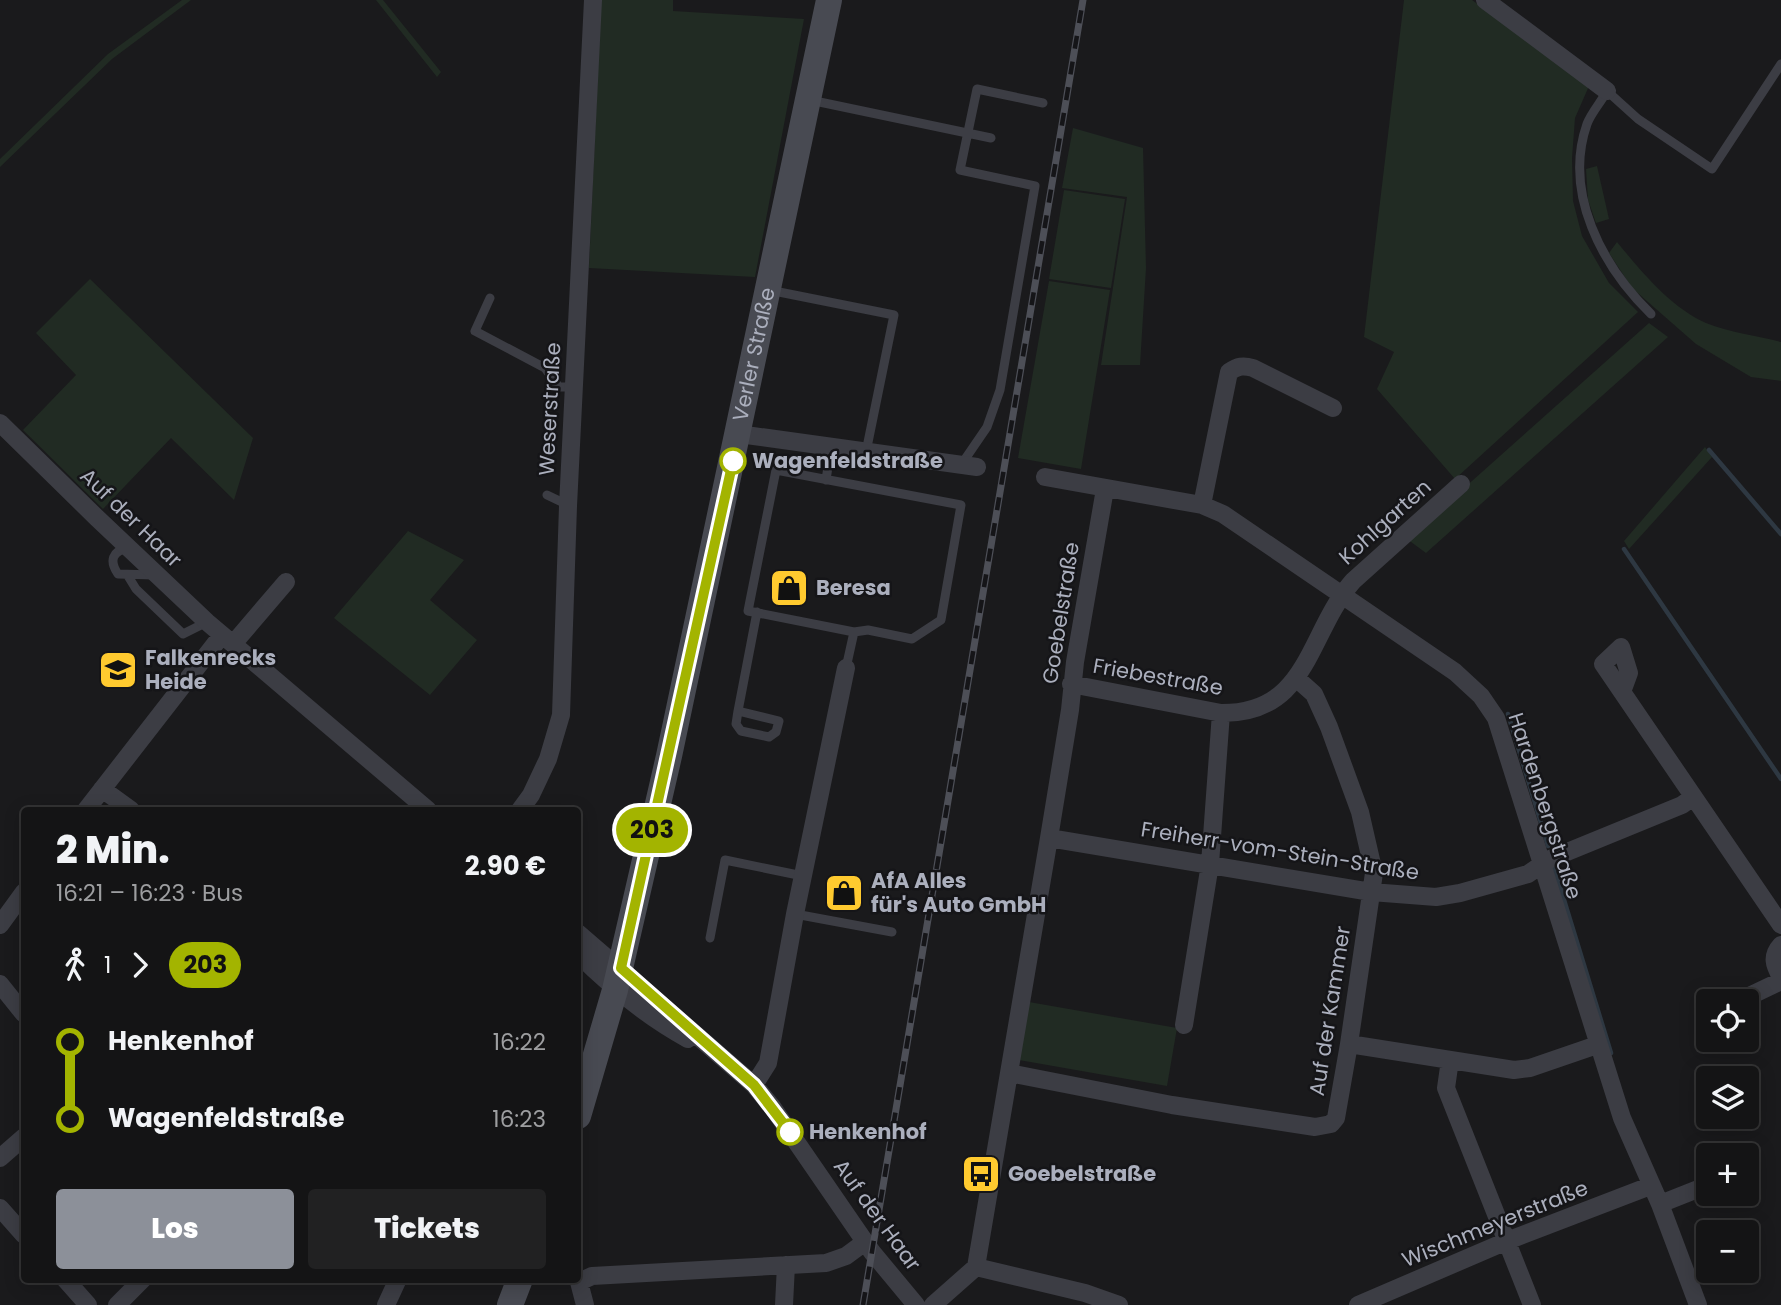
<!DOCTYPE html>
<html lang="de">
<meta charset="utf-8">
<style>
:root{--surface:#141415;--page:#212122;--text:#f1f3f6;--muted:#9d9ea0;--line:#333334;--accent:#8c9099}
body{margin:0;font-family:Poppins,sans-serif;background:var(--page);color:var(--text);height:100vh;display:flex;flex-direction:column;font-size:26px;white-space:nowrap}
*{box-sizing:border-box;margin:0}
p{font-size:23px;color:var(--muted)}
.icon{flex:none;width:38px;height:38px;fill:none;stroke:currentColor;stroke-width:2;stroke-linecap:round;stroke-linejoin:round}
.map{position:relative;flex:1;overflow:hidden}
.panel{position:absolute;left:21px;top:807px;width:560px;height:476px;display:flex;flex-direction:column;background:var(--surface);border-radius:7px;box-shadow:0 4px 18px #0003,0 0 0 2px var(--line)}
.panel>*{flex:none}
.badge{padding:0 14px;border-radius:23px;font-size:24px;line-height:46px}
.tools{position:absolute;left:1696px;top:989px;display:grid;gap:14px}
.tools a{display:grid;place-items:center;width:63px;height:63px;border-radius:7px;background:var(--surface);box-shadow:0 4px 18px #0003,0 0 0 2px var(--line);font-size:35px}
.map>.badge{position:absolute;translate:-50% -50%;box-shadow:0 0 0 4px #fff}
.legs{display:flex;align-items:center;gap:10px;height:77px;padding:0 35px;font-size:23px}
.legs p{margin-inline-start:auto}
.headline{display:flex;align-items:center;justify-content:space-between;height:119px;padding:0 35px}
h1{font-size:38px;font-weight:800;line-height:52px}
.cta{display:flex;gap:14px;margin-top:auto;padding:14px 35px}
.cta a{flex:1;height:80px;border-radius:7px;background:var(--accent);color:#fff;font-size:28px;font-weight:800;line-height:80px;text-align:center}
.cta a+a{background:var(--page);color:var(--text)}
ul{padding:0 35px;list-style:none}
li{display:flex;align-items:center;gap:24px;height:77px;font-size:26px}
li i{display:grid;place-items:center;width:10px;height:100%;margin:0 9px;background:currentColor}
li i::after{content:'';width:18px;height:18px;margin:-9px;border:5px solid;border-radius:50%;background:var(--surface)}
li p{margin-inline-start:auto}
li:first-child i{background:linear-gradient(#0000 50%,currentColor 0)}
li:last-child i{background:linear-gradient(currentColor 50%,#0000 0)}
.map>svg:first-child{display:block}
</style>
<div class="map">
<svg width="1781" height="1305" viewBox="0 0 1781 1305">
<rect width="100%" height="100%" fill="#1a1a1c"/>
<path fill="#212b23" d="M182,0h9l-79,59 -112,108v-8l108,-105z
M376,0h7l58,72 -4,5z
M601,0h72v11l131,8 -49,258 -166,-9z
M1404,0h68l117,86 -14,32 -3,40 1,43 9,35 27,47 29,29 -183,167 -78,-90 17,-37 -30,-15z
M1073,128l70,20 3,120 -6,97h-39l26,-168 -65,-9z
M1597,166l12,53 -13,4 -8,-23 -2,-31z
M1064,190l61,9 -14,89 -62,-9z
M1617,242c24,29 53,65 89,81 21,9 52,13 75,19v39l-30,-4 -55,-33 -64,-56 -23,-35z
M90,279l163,159 -19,62 -63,-62 -68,71 -80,-79 53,-55 -40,-42z
M1049,281l61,9 -29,179 -63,-11z
M1649,323l19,14 -242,216 -19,-14z
M1705,447l7,10 -83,92 -5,-8z
M408,531l56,29 -34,40 47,40 -47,55 -96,-77z
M1029,1002l148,26 -10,58 -148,-26z"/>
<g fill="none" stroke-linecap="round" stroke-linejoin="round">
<path stroke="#2e3842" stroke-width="4.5" d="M1709,450l72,84
M1624,549l157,230
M1508,714l40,132
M1553,864l58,189"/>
<path stroke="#3c3d44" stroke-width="9" d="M810,100l181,38
M769,290l125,25 -28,137
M490,298l-15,33 70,37 14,19h15
M1651,314c-49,-48 -88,-121 -64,-190 4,-11 14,-22 20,-33l31,28 74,50 69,-105
M961,465l26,-38 13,-37 35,-204 -75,-16 17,-81 66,14
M776,470l185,35 -20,115 -29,19 -44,-9 -14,2 -106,-21z
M826,480l5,-33
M547,495l21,10
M128,548c-16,3 -19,13 -10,26l37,1
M128,576l8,13 47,45 24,-12
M846,668l8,-36
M738,711l41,10 -3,11 -7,5 -28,-6 -5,-7 2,-13 19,-99
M795,914l97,18
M710,938l15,-78 78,16"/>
<path stroke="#3c3d44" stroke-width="18" d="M1485,0l122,91
M0,423l97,95 110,104 221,188
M739,434l238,33
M1045,477l157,28 21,9 232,158 26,24 15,22 126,400 38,86 38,101
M1202,505l27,-133c9,-6 14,-7 24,-4l80,40
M233,644l53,-62
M1071,684l150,29c88,1 86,-79 132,-132l108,-97
M1622,692l7,-19 -8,-26 -18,17 178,261
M102,789l29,21
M86,810l136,-175
M520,810l11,-15 17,-36 13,-44 7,-209 25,-506
M1049,838l322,54 65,5 24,-4 68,-19 22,-15 132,-54 11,-8
M0,925l24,-33
M578,933l176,152 19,23 99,144 44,53
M1781,945c-10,11 -7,20 0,32
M578,954c34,34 68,62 110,85
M0,984l24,30
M1739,1001l42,-20
M1184,1025l26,-161 11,-151
M1349,1044l165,26 16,-2 67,-23
M1450,1060l-4,28 86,217
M1009,1073l163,32 143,22 16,-3 5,-6 13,-74 25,-171 -14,-61 -31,-85 -15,-33 -18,-16
M754,1085l14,-22 27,-149 51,-246
M0,1158l24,-21
M1660,1204l48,-19
M0,1208l24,27
M976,1267l109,26 34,12
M65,1279l23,26
M117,1305l26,-26
M386,1305l12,-26
M585,1305l-6,-23 13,-6 234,-13 20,-7 19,-14
M784,1305l2,-40
M933,1305l43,-38 73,-429 21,-128 5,-48 30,-173
M1358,1305l149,-64 143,-55"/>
<g stroke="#484a52" stroke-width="26">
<path id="s1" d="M578,1116l37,-126 54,-234 160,-756"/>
<path d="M510,1305l10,-26"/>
</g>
<defs>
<path id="rail" d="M863,1305l220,-1305"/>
</defs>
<use href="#rail" stroke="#4d4f57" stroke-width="7"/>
<use href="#rail" stroke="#151518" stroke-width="4.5" stroke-dasharray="13" stroke-linecap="butt"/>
</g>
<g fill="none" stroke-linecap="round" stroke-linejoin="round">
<defs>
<path id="line-1" d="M733,461l-112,507 133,117 36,47"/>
</defs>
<use href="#line-1" stroke="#fff" stroke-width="16"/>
<use href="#line-1" stroke="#a3b400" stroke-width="10"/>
</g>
<defs>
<symbol id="shop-square" viewBox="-11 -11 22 22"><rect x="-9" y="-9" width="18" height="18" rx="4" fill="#ffca2f" stroke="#151518"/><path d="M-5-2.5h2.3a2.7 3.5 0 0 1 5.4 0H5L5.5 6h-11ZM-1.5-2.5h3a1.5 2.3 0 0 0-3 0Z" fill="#111"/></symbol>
<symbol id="school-square" viewBox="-11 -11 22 22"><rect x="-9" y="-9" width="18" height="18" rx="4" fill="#ffca2f" stroke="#151518"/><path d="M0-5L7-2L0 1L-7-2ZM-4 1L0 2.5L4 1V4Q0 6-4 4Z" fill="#111"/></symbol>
<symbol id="bus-square" viewBox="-11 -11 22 22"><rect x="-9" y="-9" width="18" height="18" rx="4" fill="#ffca2f" stroke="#151518"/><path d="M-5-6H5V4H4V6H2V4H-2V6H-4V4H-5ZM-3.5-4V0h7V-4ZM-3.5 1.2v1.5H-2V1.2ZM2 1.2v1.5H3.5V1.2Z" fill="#111"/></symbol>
</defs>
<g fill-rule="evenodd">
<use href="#shop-square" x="767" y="566" width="44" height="44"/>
<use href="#school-square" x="96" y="648" width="44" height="44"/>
<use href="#shop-square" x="822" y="871" width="44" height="44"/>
<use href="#bus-square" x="959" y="1152" width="44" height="44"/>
</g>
<g fill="#fff" stroke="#a3b400" stroke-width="3.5">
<circle cx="733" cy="461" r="12"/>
<circle cx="790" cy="1132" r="12"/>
</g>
<g text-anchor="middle" stroke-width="5" stroke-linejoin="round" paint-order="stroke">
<g font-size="21" fill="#abafbd" stroke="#151518">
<text dy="7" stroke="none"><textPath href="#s1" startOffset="782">Verler Straße</textPath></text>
<text transform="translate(550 409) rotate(-87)" y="7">Weserstraße</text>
<text transform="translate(131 518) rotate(44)" y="7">Auf der Haar</text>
<text transform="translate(1385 522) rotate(-42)" y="7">Kohlgarten</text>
<text transform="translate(1061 613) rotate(-81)" y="7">Goebelstraße</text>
<text transform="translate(1158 677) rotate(10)" y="7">Friebestraße</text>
<text transform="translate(1545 806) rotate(72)" y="7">Hardenbergstraße</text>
<text transform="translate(1280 851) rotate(9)" y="7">Freiherr-vom-Stein-Straße</text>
<text transform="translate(1330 1011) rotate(-81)" y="7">Auf der Kammer</text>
<text transform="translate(877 1215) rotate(54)" y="7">Auf der Haar</text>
<text transform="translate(1495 1224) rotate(-22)" y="7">Wischmeyerstraße</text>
</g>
<g font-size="21" font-weight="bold" fill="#abafbd" stroke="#151518" text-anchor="start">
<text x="752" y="468">Wagenfeldstraße</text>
<text x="809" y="1139">Henkenhof</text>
</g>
<g font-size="21" font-weight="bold" fill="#abafbd" stroke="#151518" text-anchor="start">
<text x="816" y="595">Beresa</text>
<text x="145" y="665">Falkenrecks<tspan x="145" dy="24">Heide</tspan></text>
<text x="871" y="888">AfA Alles<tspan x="871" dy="24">für's Auto GmbH</tspan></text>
<text x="1008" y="1181">Goebelstraße</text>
</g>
</g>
</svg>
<div class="tools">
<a><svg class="icon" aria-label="locate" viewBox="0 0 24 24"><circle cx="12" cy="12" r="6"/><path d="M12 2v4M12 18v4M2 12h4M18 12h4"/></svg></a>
<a><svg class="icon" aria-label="layers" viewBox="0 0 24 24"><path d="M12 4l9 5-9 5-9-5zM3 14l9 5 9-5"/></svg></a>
<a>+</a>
<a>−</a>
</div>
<b class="badge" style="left:652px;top:830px;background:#a3b400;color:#111">203</b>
<section class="panel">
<div class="headline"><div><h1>2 Min.</h1><p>16:21 – 16:23 · Bus</p></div><b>2.90 €</b></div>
<div class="legs"><svg class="icon" aria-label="walk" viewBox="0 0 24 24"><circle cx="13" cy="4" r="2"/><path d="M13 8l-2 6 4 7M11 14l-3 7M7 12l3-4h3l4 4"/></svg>1<svg class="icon" aria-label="forward" viewBox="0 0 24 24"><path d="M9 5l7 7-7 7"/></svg><b class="badge" style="background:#a3b400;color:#111">203</b></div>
<ul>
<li><i style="color:#a3b400"></i><b>Henkenhof</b><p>16:22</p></li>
<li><i style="color:#a3b400"></i><b>Wagenfeldstraße</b><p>16:23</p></li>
</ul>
<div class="cta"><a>Los</a><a>Tickets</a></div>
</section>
</div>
